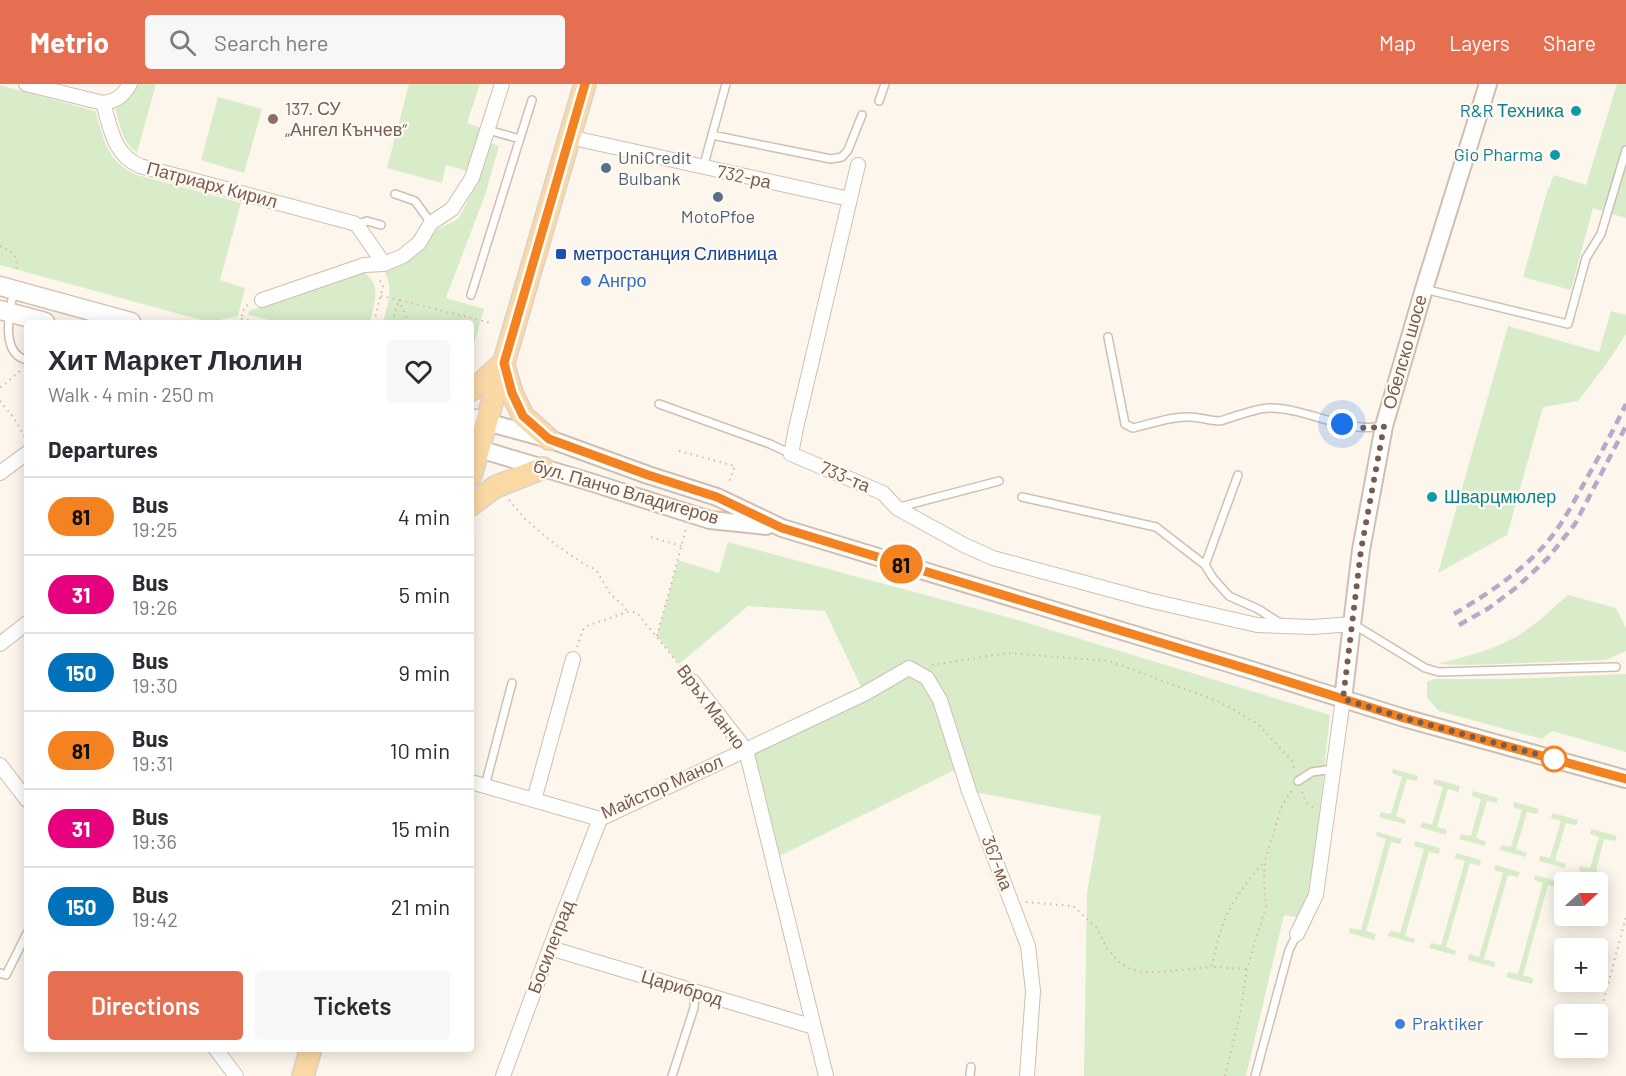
<!DOCTYPE html>
<meta charset="utf-8">
<style>
:root{--surface:#fff;--page:#f7f7f7;--text:#2b2b33;--muted:#7c7c81;--line:#e1e1e2;--accent:#e76f51}
body{margin:0;font-family:Barlow,sans-serif;background:var(--page);color:var(--text);height:100vh;display:flex;flex-direction:column;font-size:22px;white-space:nowrap}
*{box-sizing:border-box;margin:0}
p{font-size:20px;color:var(--muted)}
.icon{flex:none;width:33px;height:33px;fill:none;stroke:currentColor;stroke-width:2;stroke-linecap:round;stroke-linejoin:round}
.map{position:relative;flex:1;overflow:hidden}
.drawer{position:absolute;left:24px;top:236px;width:450px;height:732px;display:flex;flex-direction:column;background:var(--surface);border-radius:6px;box-shadow:0 3px 15px #0003}
.drawer>*{flex:none}
.badge{padding:0 12px;border-radius:20px;font-size:21px;line-height:39px}
.needle{width:39px;rotate:69deg}
.controls{position:absolute;left:1554px;top:788px;display:grid;gap:12px}
.controls a{display:grid;place-items:center;width:54px;height:54px;border-radius:6px;background:var(--surface);box-shadow:0 3px 15px #0003;font-size:30px}
.you{position:absolute;width:30px;height:30px;margin:-15px;border:4px solid #fff;border-radius:50%;background:#1a73e8;box-shadow:0 0 0 9px #1a73e833}
.map>.badge{position:absolute;translate:-50% -50%;box-shadow:0 0 0 3px #fff}
h2{padding:0 24px;font-size:22px;line-height:54px}
.round{display:grid;place-items:center;flex:none;width:63px;height:63px;border-radius:6px;background:var(--page)}
.overview{display:flex;align-items:center;justify-content:space-between;height:102px;padding:0 24px}
h1{font-size:28px;font-weight:600;line-height:45px}
.action{display:flex;gap:12px;margin-top:auto;padding:12px 24px}
.action a{flex:1;height:69px;border-radius:6px;background:var(--accent);color:#fff;font-size:24px;font-weight:600;line-height:69px;text-align:center}
.action a+a{background:var(--page);color:var(--text)}
ul{padding:0;list-style:none}
li{display:flex;align-items:center;gap:18px;height:78px;padding:0 24px;border-top:2px solid var(--line)}
li div{flex:1}
li b{display:block;font-size:22px}
li em{font-style:normal}
li .badge{min-width:66px;font-weight:700;text-align:center}
header{display:flex;align-items:center;gap:36px;box-sizing:border-box;height:84px;padding:0 30px;background:var(--accent);color:#fff}
header strong{font-size:28px}
nav{display:flex;gap:33px;margin-inline-start:auto;font-size:21px}
.search{width:420px;height:54px;background:var(--page);display:flex;align-items:center;gap:15px;box-sizing:border-box;padding:0 21px;border-radius:6px;color:var(--muted);font-size:22px}
.map>svg:first-child{display:block}
</style>
<header>
<strong>Metrio</strong>
<div class="search"><svg class="icon" aria-label="search" viewBox="0 0 24 24"><circle cx="10" cy="10" r="6"/><path d="M15 15l6 6"/></svg>Search here</div>
<nav><a>Map</a><a>Layers</a><a>Share</a></nav>
</header>
<div class="map">
<svg width="1626" height="992" viewBox="0 0 1626 992">
<rect width="100%" height="100%" fill="#fdf6ec"/>
<path fill="#d8ecc9" d="M137,0h19l-19,69c-15,-11 -17,-28 -22,-44 11,-6 18,-13 22,-25z
M409,0h71l-13,39 15,5 -14,43 -22,-6 -4,18 -55,-15z
M1617,0h9v134l-33,-10 -22,82 -48,-13 24,-85 7,-17 32,10z
M0,1l95,26c10,30 11,50 42,64l104,28 -21,77 25,8 -7,28 -29,6 -209,-57z
M218,13l44,12 -18,64 -43,-13z
M490,59l9,3 -14,49 -39,103 38,11 -13,45v-32h-88c5,-20 11,-30 2,-50l21,-9 18,-15 10,-17 24,-12 21,-39z
M363,188c20,12 11,32 7,50h-91l-31,-7 1,-4 78,-29 1,3z
M1611,227l14,4 1,-2v21l-19,29 -29,38 -35,6 -36,128 -69,38 70,-247 91,26z
M728,458l283,76 319,97 -22,204 -24,-4 -38,161h-162l3,-184 14,-76 -132,-25 -8,-24 -188,92 -27,-109 118,-57 -39,-82 -77,-5 -69,58 -22,-28 21,-76 41,13z
M1568,511l48,13 10,20v23l-20,9 -138,5 -30,-1c29,-8 61,-15 87,-33 15,-10 29,-24 43,-36z
M1626,590v78l-74,-21 -10,8 -103,-28 -12,-13v-16l7,-3h76z
M1393,685l25,7 -1,5 -10,-2 -11,37 10,4 -1,4 -26,-7 2,-5 10,2 11,-37 -10,-4z
M1435,695l25,7 -2,6 -10,-3 -11,38 10,3 -1,5 -26,-8 2,-5 10,3 11,-38 -10,-3z
M1473,707l25,7 -1,5 -10,-2 -11,37 10,4 -1,4 -26,-7 2,-5 10,2 10,-37 -9,-3z
M1514,718l25,7 -2,5 -10,-2 -11,37 11,4 -2,4 -25,-7 1,-5 10,2 11,-37 -9,-3z
M1553,729l25,7 -2,5 -10,-2 -11,37 11,4 -2,4 -25,-7 1,-5 10,2 11,-37 -10,-3z
M1591,745l26,7 -2,5 -11,-2 -8,32 10,3 -1,5 -26,-8 1,-5 10,2 9,-31 -9,-3z
M1377,748l25,7 -2,5 -9,-2 -25,89 10,3 -2,6 -25,-7 1,-5 11,2 25,-91 -10,-3z
M1415,757l25,7 -1,6 -10,-2 -24,84 10,3 -1,4 -26,-7 2,-5 10,2 24,-84 -10,-3z
M1456,769l25,7 -1,6 -10,-3 -24,84 10,4 -1,4 -26,-7 2,-5 10,2 24,-84 -10,-3z
M1495,781l25,7 -2,5 -10,-2 -24,84 11,3 -1,5 -26,-7 1,-6 10,3 24,-84 -9,-3z
M1535,791l24,7 -1,6 -10,-3 -25,90 10,3 -1,6 -26,-7 2,-5 10,2 25,-91 -9,-3z"/>
<g fill="none" stroke-linecap="round" stroke-linejoin="round">
<defs>
<path id="service" d="M879,17l6,-17
M488,46l32,9
M712,51l119,24 11,-2 6,-7 14,-35
M703,84l23,-84
M395,110l20,7 16,22
M357,141l10,-4 14,4
M1424,205l144,35 18,-66 15,-24 25,-84
M14,206c-5,22 -14,64 13,70
M471,211l61,-195
M1108,253l17,87 8,4c17,-4 36,-11 53,-11 12,-1 22,4 34,4 13,-4 37,-13 49,-13 40,0 76,26 115,18
M659,320l111,40 21,10
M1022,413l134,30 49,38 8,13 16,18 29,13 22,14
M900,423l99,-26
M1205,481l33,-90
M1353,540l72,44 14,4 177,-5
M1298,697l14,-9 22,-3
M485,702l27,-103
M0,889l6,2 21,-42
M672,992l22,-68 1,-16
M970,992l1,-9
M1255,992l34,-126 8,-16"/>
<path id="minor" d="M26,0l77,19c13,-2 20,-7 27,-19
M103,19c8,26 10,51 37,63l213,57 4,2 27,39
M569,53l280,62
M858,81l-62,263 -5,26 92,39 14,15 67,37 29,13 155,42 109,25 55,2 41,-3
M262,216l102,-35 20,-1 19,-8 16,-13 12,-20 21,-14 20,-31 30,-94
M0,389l27,-20
M0,560l27,-21
M693,598l53,68 80,326
M0,681l27,35
M471,698l129,37 264,-125 45,-26 18,10 13,22 29,91 59,155 5,45 -6,85
M534,716l39,-141
M1297,850l19,-39 27,-196
M550,864l264,79
M215,964l21,28
M503,992l47,-128 50,-129"/>
<path id="tertiary" d="M486,338l63,17 99,36 69,22 65,31 469,142 153,48 222,61
M479,365l108,32 123,39 56,6
M1343,615l18,-149 23,-124 40,-137 64,-205"/>
<path id="secondary" d="M0,202l131,36
M0,226l45,12
M471,334l15,4"/>
<path id="primary" d="M503,279l9,30 11,23 26,23
M471,306l8,-5 24,-22
M471,391l114,-391
M471,421l24,-18 48,-19
M303,992l8,-28"/>
</defs>
<use href="#service" stroke="#d1beb0" stroke-width="10"/>
<use href="#minor" stroke="#d1beb0" stroke-width="16"/>
<use href="#tertiary" stroke="#d1beb0" stroke-width="20"/>
<use href="#secondary" stroke="#d6c0b0" stroke-width="21"/>
<use href="#primary" stroke="#dad1cd" stroke-width="24"/>
<path stroke="#d9b8a5" stroke-width="2" stroke-dasharray="1.5 4.5" stroke-linecap="butt" d="M0,162c15,7 18,9 16,26
M381,212l18,4 9,22
M241,235l17,3
M240,238l5,-16 4,-1
M374,238l9,-36 -4,-7
M392,238l7,-22 92,23
M0,303l4,-2 17,-15
M0,317l14,17 13,23
M679,367l56,15 -6,16
M509,416l16,19 27,23 32,22 12,6 15,25 13,11 3,6
M651,453l30,9
M657,552l29,-107
M577,563l6,-17 4,-4 40,-14h6l5,2 47,58
M932,581l75,-12 102,8 111,41 38,22 34,37 3,11
M1302,708l4,10 8,6
M1026,818l47,4 24,22 9,19 13,15 11,7 12,3h16l53,-5
M1246,885l-35,-2c4,-12 6,-25 10,-37 9,-27 26,-49 44,-69
M1599,934l27,-101
M1225,992l15,-62 7,-45 19,-63 -2,-27 1,-18 16,-53 11,-18"/>
<use href="#service" stroke="#fff" stroke-width="7"/>
<use href="#minor" stroke="#fff" stroke-width="14"/>
<use href="#tertiary" stroke="#fff" stroke-width="16"/>
<use href="#secondary" stroke="#fff" stroke-width="18"/>
<use href="#primary" stroke="#fbd9a5" stroke-width="21"/>
<path stroke="#b9a8c9" stroke-width="4.5" stroke-dasharray="9 6" stroke-linecap="butt" d="M1454,530c30,-18 60,-37 85,-63 21,-21 34,-48 48,-73 14,-25 27,-49 39,-74
M1459,541l30,-17 28,-21 31,-29 27,-34 51,-98"/>
</g>
<g fill="none" stroke-linecap="round" stroke-linejoin="round">
<defs>
<path id="line" d="M585,0l-81,279 8,30 11,23 26,23 99,36 69,22 65,31 469,142 153,48 222,61"/>
</defs>
<use href="#line" stroke="#fff" stroke-width="14"/>
<use href="#line" stroke="#f58220" stroke-width="9"/>
<path stroke="#7a5c4d" stroke-width="6" stroke-dasharray="0 10.8" d="M1342,340c15,4 27,5 42,2l-23,124 -18,149 61,19 150,41"/>
</g>
<g fill="#0f9aa8" stroke="#fffaf3" stroke-width="2">
<circle cx="1576" cy="27" r="6"/>
<circle cx="1555" cy="71" r="6"/>
<circle cx="1432" cy="413" r="6"/>
</g>
<circle fill="#8d6e63" stroke="#fffaf3" stroke-width="2" cx="273" cy="35" r="6"/>
<g fill="#5c6f8a" stroke="#fffaf3" stroke-width="2">
<circle cx="606" cy="84" r="6"/>
<circle cx="718" cy="113" r="6"/>
</g>
<rect fill="#1a4fb4" stroke="#fffaf3" stroke-width="2" x="555" y="164" width="12" height="12" rx="3"/>
<g fill="#3f7fe0" stroke="#fffaf3" stroke-width="2">
<circle cx="586" cy="197" r="6"/>
<circle cx="1400" cy="940" r="6"/>
</g>
<circle fill="#fff" stroke="#f58220" stroke-width="3" cx="1554" cy="675" r="12"/>
<g text-anchor="middle" stroke-width="4.5" stroke-linejoin="round" paint-order="stroke">
<g font-size="18" fill="#785e54" stroke="#fffaf3" text-anchor="start">
<text x="285" y="31">137. СУ<tspan x="285" dy="21">„Ангел Кънчев“</tspan></text>
</g>
<g font-size="18" fill="#0d838f" stroke="#fffaf3" text-anchor="end">
<text x="1564" y="33">R&amp;R Техника</text>
<text x="1543" y="77">Gio Pharma</text>
<text x="1444" y="419" text-anchor="start">Шварцмюлер</text>
</g>
<g font-size="18" fill="#4e5e75" stroke="#fffaf3" text-anchor="start">
<text x="618" y="80">UniCredit<tspan x="618" dy="21">Bulbank</tspan></text>
<text x="718" y="139" text-anchor="middle">MotoPfoe</text>
</g>
<g font-size="18" fill="#7a5c4d" stroke="#fffaf3">
<text transform="translate(744 93) rotate(12)" y="6">732-ра</text>
<text transform="translate(212 101) rotate(15)" y="6">Патриарх Кирил</text>
<text transform="translate(1405 268) rotate(-74)" y="6">Обелско шосе</text>
<text transform="translate(845 393) rotate(23)" y="6">733-та</text>
<text transform="translate(626 408) rotate(16)" y="6">бул. Панчо Владигеров</text>
<text transform="translate(711 623) rotate(53)" y="6">Връх Манчо</text>
<text transform="translate(662 703) rotate(-24)" y="6">Майстор Манол</text>
<text transform="translate(997 779) rotate(69)" y="6">367-ма</text>
<text transform="translate(551 863) rotate(-69)" y="6">Босилеград</text>
<text transform="translate(682 904) rotate(17)" y="6">Цариброд</text>
</g>
<g font-size="18" fill="#164399" stroke="#fffaf3" text-anchor="start">
<text x="573" y="176">метростанция Сливница</text>
</g>
<g font-size="18" fill="#366cbe" stroke="#fffaf3" text-anchor="start">
<text x="598" y="203">Ангро</text>
<text x="1412" y="946">Praktiker</text>
</g>
</g>
</svg>
<div class="controls">
<a><svg class="needle" viewBox="-14 -14 28 28"><path d="M0-13l5 13h-10z" fill="#e53935"/><path d="M0 13l5-13h-10z" fill="#7c7c81"/></svg></a>
<a>+</a>
<a>−</a>
</div>
<div class="you" style="left:1342px;top:340px"></div>
<b class="badge" style="left:901px;top:480px;background:#f58220;color:#111">81</b>
<section class="drawer">
<div class="overview"><div><h1>Хит Маркет Люлин</h1><p>Walk · 4 min · 250 m</p></div><a class="round"><svg class="icon" aria-label="heart" viewBox="0 0 24 24"><path d="M12 20l-8-8c-3-5 5-10 8-4 3-6 11-1 8 4z"/></svg></a></div>
<h2>Departures</h2>
<ul>
<li><span class="badge" style="background:#f58220;color:#111">81</span><div><b>Bus</b><p>19:25</p></div><em>4 min</em></li>
<li><span class="badge" style="background:#e6007e;color:#fff">31</span><div><b>Bus</b><p>19:26</p></div><em>5 min</em></li>
<li><span class="badge" style="background:#0072bc;color:#fff">150</span><div><b>Bus</b><p>19:30</p></div><em>9 min</em></li>
<li><span class="badge" style="background:#f58220;color:#111">81</span><div><b>Bus</b><p>19:31</p></div><em>10 min</em></li>
<li><span class="badge" style="background:#e6007e;color:#fff">31</span><div><b>Bus</b><p>19:36</p></div><em>15 min</em></li>
<li><span class="badge" style="background:#0072bc;color:#fff">150</span><div><b>Bus</b><p>19:42</p></div><em>21 min</em></li>
</ul>
<div class="action"><a>Directions</a><a>Tickets</a></div>
</section>
</div>
